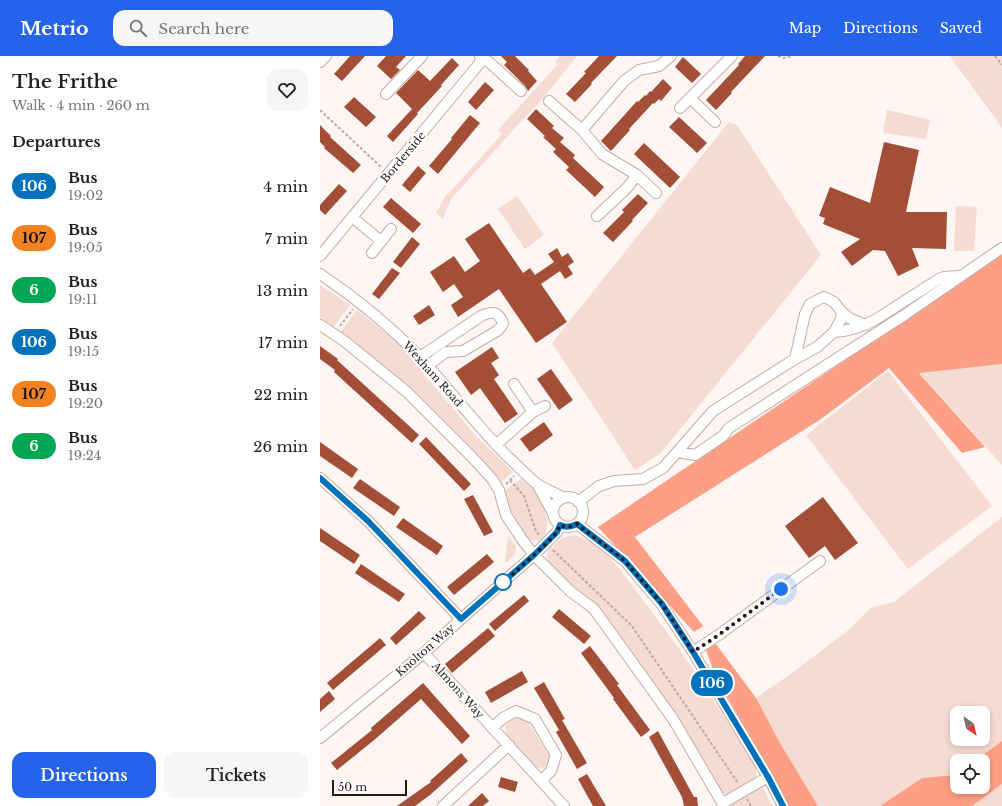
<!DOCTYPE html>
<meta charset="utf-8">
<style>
:root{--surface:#fff;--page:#f6f6f6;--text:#222;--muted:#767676;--accent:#2563eb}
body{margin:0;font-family:"Libre Baskerville",serif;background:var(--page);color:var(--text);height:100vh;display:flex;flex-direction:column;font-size:15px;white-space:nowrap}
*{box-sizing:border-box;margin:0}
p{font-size:13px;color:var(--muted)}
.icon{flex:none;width:22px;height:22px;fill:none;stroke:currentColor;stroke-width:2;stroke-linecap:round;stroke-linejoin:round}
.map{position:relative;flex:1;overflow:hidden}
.details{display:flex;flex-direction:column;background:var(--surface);width:320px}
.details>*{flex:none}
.badge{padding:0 8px;border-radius:13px;font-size:14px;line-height:26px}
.needle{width:26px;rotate:146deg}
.fabs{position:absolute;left:630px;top:650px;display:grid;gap:8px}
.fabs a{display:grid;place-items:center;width:40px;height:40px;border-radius:8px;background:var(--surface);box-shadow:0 2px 6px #0003;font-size:20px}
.scale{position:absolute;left:12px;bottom:10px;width:75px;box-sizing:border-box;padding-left:4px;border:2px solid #241c1a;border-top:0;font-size:11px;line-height:14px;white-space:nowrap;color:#241c1a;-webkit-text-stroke:3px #fff;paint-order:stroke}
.you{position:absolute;width:20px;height:20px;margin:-10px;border:3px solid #fff;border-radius:50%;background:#1a73e8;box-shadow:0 0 0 6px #1a73e833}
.map>.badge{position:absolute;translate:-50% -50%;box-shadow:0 0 0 2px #fff}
h2{padding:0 12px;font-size:15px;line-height:36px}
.round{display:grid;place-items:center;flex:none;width:42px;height:42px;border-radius:12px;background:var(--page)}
.summary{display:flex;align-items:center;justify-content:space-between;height:68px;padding:0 12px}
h1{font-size:19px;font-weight:600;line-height:30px}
.button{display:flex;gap:8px;margin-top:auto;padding:8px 12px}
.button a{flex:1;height:46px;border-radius:12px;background:var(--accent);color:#fff;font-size:16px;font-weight:600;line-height:46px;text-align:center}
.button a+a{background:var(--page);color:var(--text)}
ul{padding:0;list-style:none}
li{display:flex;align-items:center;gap:12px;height:52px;padding:0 12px}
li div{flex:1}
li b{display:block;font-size:15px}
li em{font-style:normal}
li .badge{min-width:44px;font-weight:700;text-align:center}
header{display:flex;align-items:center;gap:24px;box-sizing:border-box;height:56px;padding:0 20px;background:var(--accent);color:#fff}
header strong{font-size:19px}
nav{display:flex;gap:22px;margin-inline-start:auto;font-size:14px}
.search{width:280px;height:36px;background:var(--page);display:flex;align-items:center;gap:10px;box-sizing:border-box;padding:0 14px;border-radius:12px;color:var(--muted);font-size:15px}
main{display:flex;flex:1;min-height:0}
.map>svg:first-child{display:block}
</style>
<header>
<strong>Metrio</strong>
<div class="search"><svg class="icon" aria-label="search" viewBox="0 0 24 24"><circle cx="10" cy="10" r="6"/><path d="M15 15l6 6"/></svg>Search here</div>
<nav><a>Map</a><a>Directions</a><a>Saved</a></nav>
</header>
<main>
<section class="details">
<div class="summary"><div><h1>The Frithe</h1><p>Walk · 4 min · 260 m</p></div><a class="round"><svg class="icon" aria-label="heart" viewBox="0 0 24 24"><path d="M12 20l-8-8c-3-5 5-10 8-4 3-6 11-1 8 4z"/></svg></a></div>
<h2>Departures</h2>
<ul>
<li><span class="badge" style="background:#0072bc;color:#fff">106</span><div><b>Bus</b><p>19:02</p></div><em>4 min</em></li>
<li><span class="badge" style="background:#f58220;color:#111">107</span><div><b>Bus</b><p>19:05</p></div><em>7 min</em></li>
<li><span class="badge" style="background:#00a651;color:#fff">6</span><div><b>Bus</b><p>19:11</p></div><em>13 min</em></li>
<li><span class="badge" style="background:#0072bc;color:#fff">106</span><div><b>Bus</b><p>19:15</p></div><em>17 min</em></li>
<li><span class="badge" style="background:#f58220;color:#111">107</span><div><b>Bus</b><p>19:20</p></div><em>22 min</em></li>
<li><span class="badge" style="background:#00a651;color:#fff">6</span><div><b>Bus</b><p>19:24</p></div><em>26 min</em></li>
</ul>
<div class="button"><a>Directions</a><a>Tickets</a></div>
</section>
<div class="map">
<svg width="682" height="750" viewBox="0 0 682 750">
<rect width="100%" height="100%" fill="#fff5f3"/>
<path fill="#f6dbd3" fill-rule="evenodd" d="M240,0h17l-38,47 -23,24 -65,72 -8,20 -7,-6 10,-18 5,-4 51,-57 -4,-4 59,-65 -2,-3z
M630,0h52v72z
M567,54l43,10 -4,19 -43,-6z
M409,66l8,3 84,130 -161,199 -25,16 -83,-127z
M197,140l27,39 -19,14 -27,-40z
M636,150l21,1 -3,44h-20z
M0,229l30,20 -17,23 -13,-8z
M37,254l41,33 77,92 38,37 -13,11 -70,-75 -52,-47 -38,-28z
M682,308v101l-83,-93z
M568,315l104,135 -84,63 -102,-134z
M203,422l12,12 9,16 4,17 -3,13 -7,5 -9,-2 -12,-14 -7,-13 -6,-21z
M682,461v224l-28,20h-17v12l-2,2 -33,3 -42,28h-62l-38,-63 -24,-45 36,-25 59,-45 19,-20 24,-6zM637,657h26v26h-26z
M254,479l23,9 22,24 61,82 76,115v11l-5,7 -21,11 -8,-1 -124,-187 -28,-22 -20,-19 -3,-8 1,-7 14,-12z
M188,480l8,10 -1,8 -9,9 -1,-3z
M198,662l11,5 21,34 -1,7 -6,5 -8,-2 -28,-30 -2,-10 4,-7z
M682,728v22h-30z
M442,730l10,20h-41l-1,-1z"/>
<path fill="#fd9f84" d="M682,198v110l-83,9 66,74 -23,6 -73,-85 -68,51 -186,118 68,89 -9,6 -96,-105z
M396,588l40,54 24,45 38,63h-31l-36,-68 -35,-61 -10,-27z
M682,685v43l-30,22h-92l42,-28 33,-3 2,-2v14h26v-26h-9z"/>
<path fill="#a34e36" d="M30,0h15l-23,25 -8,-7z
M66,0h20l-10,11 4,3 -9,9 -14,-13z
M181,0h14l14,14 -1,1 9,10 -9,10 -3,-5 -21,-21 3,-3z
M279,0h18l-26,27 1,1 -17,18 -9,-8 20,-21 -2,-1z
M425,0h20l-34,36 1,1 -16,17 -10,-10 33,-35 -1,-1z
M363,1l18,17 -9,9 -17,-16z
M132,2l7,7 -18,20 1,1 -25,27 1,1 -25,28 -6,-6 25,-27 -16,-16 22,-23 12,11z
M343,23l9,9 -11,13 -2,-2 -5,5 -1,-1 -24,26 1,1 -19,21 -10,-10 36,-40 1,1 7,-7 1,1 4,-5 1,1z
M165,26l9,8 -18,20 -8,-8z
M34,41l22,20 -10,10 -22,-20z
M216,53l18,17 -2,2 12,10 -4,4 15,13 -2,3 31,29 -9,10 -29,-27 3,-3 -16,-15 3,-3 -13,-12 2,-1 -18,-17z
M150,59l10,8 -42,51 -9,-8 23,-27 -1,-1z
M359,61l28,26 -10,10 -28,-26z
M0,69l11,11 -1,1 31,28 -8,8 -29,-25 1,-1 -5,-5z
M564,86l35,8 -13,62h41l-1,37 -34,-1 7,18 -21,10 -13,-25 -12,-1 -21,16 -11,-14 19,-13 -37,-15 2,-6 -6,-2 11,-29 40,16z
M324,87l36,34 -10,11 -36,-34z
M98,110l8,7 -16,19 -8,-7z
M19,128l8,7 -22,24 -5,-5v-5z
M318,138l10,9 -16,17 1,1 -20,21 -10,-9 21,-21 -2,-2z
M71,142l30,26 -8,9 -30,-26z
M169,167l34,50 7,-5 5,7 19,-13 -6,-8 9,-6 5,9 6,-4 6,9 -6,4 5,8 -8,5 -5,-8 -19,13 26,38 -31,21 -37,-54 -41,28 -7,-12 12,-8 -9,-13 -11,8 -13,-20 24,-16 11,16 15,-11 -15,-22z
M92,181l8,7 -19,24 -8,-6z
M72,212l8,5 -21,26 -7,-5z
M109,249l6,10 -16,10 -6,-9z
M0,290l18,13 -1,1 82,75 -7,8 -78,-71 1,-2 -15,-11z
M172,291l7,11 -8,5 8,12 -5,4 24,35 -13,9 -25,-35 -9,7 -16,-23z
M231,313l22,31 -14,10 -22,-31z
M224,366l9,13 -23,17 -10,-13z
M106,381l45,47 -7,7 -45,-47z
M0,386l38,27 -6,9 -32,-22z
M40,423l40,28 -6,9 -41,-28z
M153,439l20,37 -9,4 -20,-37z
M503,441l35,46 -23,17 -10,-14 -16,12 -24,-32z
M83,462l40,28 -6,9 -41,-28z
M0,472l40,27 -6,9 -34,-23z
M167,498l7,8 -40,33 -7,-8z
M41,508l44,30 -6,8 -44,-29z
M204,539l5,6 -34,30 -6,-7z
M239,553l32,27 -7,8 -32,-27z
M99,555l7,7 -30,27 -6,-7z
M168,572l7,8 -43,37 -7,-9z
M60,582l6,7 -53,45 -6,-7z
M270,590l29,38 -2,1 33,45 -9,7 -28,-38 1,-1 -33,-45z
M202,615l6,11 -37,21 -6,-11z
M224,626l21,37 -3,1 25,43 -10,6 -21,-37 3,-2 -25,-42z
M103,627l47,53 -8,8 -41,-45 -48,42 -36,29 -6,-7 41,-33 -1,-2z
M9,635l6,8 -15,13v-13z
M338,675l36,66h3l1,9h-14l-2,-9 -33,-60z
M141,697l7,8 -38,34 -15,11h-18l34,-24 -1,-1z
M267,718l19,32h-13l-15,-27z
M181,721l17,5 -3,10 -17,-5z
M162,737l7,8 -6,5h-15z"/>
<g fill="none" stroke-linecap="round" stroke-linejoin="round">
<defs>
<path id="minor" d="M161,2l8,4 32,29
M0,6l6,-6
M66,38l36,-38
M370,42l25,24
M229,45l33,29 20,24 35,21 19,18
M360,52l52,-52
M262,74l42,-49 15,-11 20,-4 12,-10
M277,160l29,-27 11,-14
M32,161l29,24
M52,197l19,-24
M0,200l159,-192 2,-6 -1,-2
M0,218c36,24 70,52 100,83 30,33 57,69 88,100 10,9 19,19 29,27 8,5 18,9 27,14
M522,256l7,6 17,7
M0,269l23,15 64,52 65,65 20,22 7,11 7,25 15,23 13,17 36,36 24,18 79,110 51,87
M514,276c15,-1 28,-5 41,-12l64,-41 5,-2 16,-1
M100,301l61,-41c11,-5 17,-5 22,7l-2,4 -4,4 -34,20 -17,1 -19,14
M213,356l12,-6
M176,389l37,-33 -19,-28
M357,396l18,3 28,-19 6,-8 174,-112 99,-68
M0,422l48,43 93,98
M217,428l16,29
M233 456a15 15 0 1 1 30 0a15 15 0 1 1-30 0Z
M258,446l21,-16 15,-5 29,-2 20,-11 50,-57 82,-52 22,-12 17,-15 7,-13 1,-7 -8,-10 -10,-5 -14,7 -5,10 -10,45
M257,468l48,37 37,44 31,47 75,125 15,29
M373,596l27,-18 100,-73
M104,597l140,153
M172,672l11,-10 13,-7 19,8 21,36 -5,16 -10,10
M0,682l104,-85 37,-34 73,-64 23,-23 3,-7
M403,747l45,-26
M123,750l66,-61"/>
</defs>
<use href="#minor" stroke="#c2aca6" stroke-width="12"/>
<path stroke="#b6adab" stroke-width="2" stroke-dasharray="3 2" stroke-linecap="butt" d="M458,0l6,2 8,-2
M675,0l7,9
M0,54l62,58
M20,270l13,-17
M190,424l14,16 12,35 4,5
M186,428l8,-8
M233,494l79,76 106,157
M427,743l4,7"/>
<use href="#minor" stroke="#fff" stroke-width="10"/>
</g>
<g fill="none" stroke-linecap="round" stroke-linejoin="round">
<defs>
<path id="line" d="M0,422l48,43 93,98 73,-64 23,-23 3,-7c6,3 11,2 17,-1l48,37 37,43 31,48 75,125 15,29"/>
</defs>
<use href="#line" stroke="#fff" stroke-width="9"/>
<use href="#line" stroke="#0072bc" stroke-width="6"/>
<path stroke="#241c1a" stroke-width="4" stroke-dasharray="0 7.2" d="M183,526v1l31,-28 13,-12 10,-11 3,-7c6,3 11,2 17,-1l48,37 37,43 31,48 27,-18 61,-45"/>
</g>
<circle fill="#fff" stroke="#0072bc" stroke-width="2" cx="183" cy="526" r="8"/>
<g text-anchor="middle" stroke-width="4" stroke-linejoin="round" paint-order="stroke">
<g font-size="11" fill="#241c1a" stroke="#fff">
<text transform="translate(83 101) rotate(-50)" y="4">Borderside</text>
<text transform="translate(113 318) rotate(48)" y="4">Wexham Road</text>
<text transform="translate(105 594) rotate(-41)" y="4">Knolton Way</text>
<text transform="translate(138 634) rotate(48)" y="4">Almons Way</text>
</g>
</g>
</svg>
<div class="fabs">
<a><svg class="needle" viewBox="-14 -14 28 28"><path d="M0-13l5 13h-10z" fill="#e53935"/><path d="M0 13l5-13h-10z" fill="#767676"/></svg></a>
<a><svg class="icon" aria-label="locate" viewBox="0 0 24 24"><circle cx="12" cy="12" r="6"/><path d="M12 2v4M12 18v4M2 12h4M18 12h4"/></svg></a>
</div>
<div class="scale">50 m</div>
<div class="you" style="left:461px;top:533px"></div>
<b class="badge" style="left:392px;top:627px;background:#0072bc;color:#fff">106</b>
</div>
</main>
